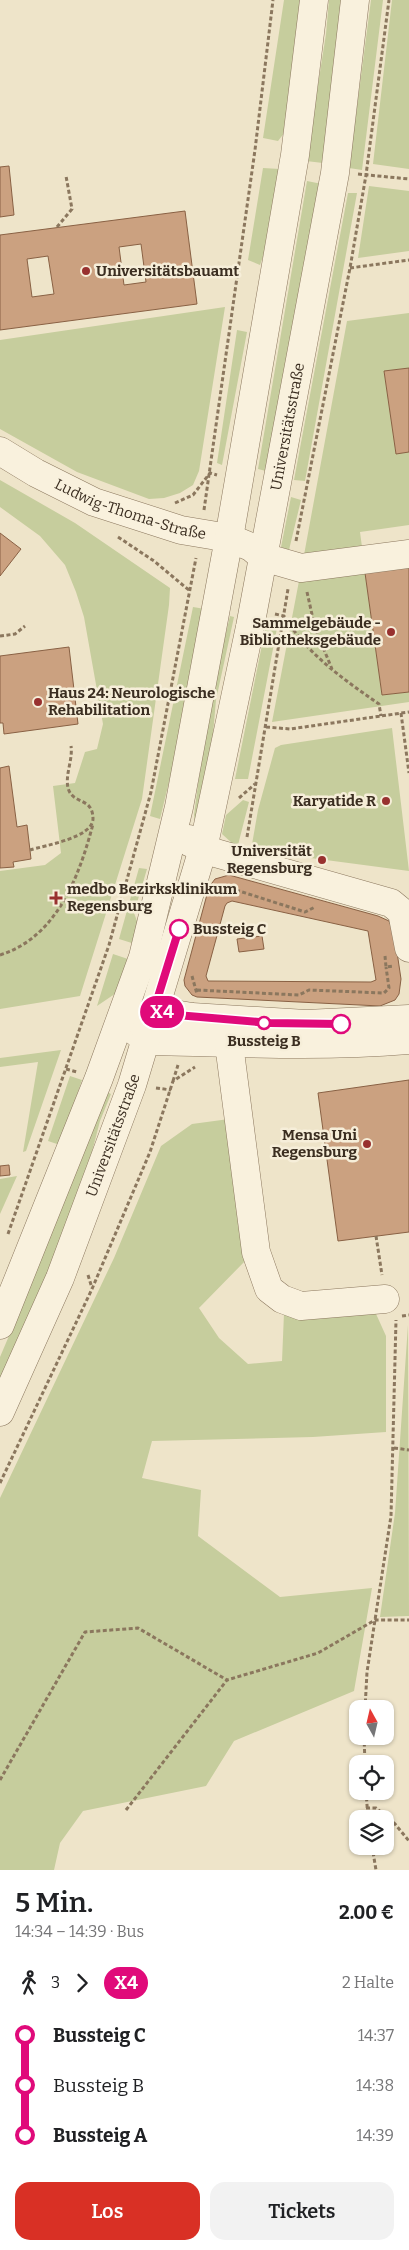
<!DOCTYPE html>
<html lang="de">
<meta charset="utf-8">
<style>
:root{--surface:#fff;--page:#f2f2f2;--text:#202124;--muted:#757577;--accent:#d93025}
body{margin:0;font-family:Bitter,serif;background:var(--page);color:var(--text);height:100vh;display:flex;flex-direction:column;font-size:19px;white-space:nowrap}
*{box-sizing:border-box;margin:0}
p{font-size:16px;color:var(--muted)}
.icon{flex:none;width:28px;height:28px;fill:none;stroke:currentColor;stroke-width:2;stroke-linecap:round;stroke-linejoin:round}
.map{position:relative;height:1870px;overflow:hidden}
.details{display:flex;flex-direction:column;background:var(--surface);flex:1}
.details>*{flex:none}
.badge{padding:0 10px;border-radius:16px;font-size:18px;line-height:32px}
.needle{width:32px;rotate:352deg}
.controls{position:absolute;left:349px;top:1700px;display:grid;gap:10px}
.controls a{display:grid;place-items:center;width:45px;height:45px;border-radius:10px;background:var(--surface);box-shadow:0 1px 4px #0004;font-size:25px}
.map>.badge{position:absolute;translate:-50% -50%;box-shadow:0 0 0 2px #fff}
.legs{display:flex;align-items:center;gap:8px;height:55px;padding:0 15px;font-size:16px}
.legs p{margin-inline-start:auto}
.summary{display:flex;align-items:center;justify-content:space-between;height:85px;padding:0 15px}
h1{font-size:28px;font-weight:600;line-height:38px}
.primary-button{display:flex;gap:10px;margin-top:auto;padding:10px 15px}
.primary-button a{flex:1;height:58px;border-radius:15px;background:var(--accent);color:#fff;font-size:20px;font-weight:600;line-height:58px;text-align:center}
.primary-button a+a{background:var(--page);color:var(--text)}
ul{padding:0 15px;list-style:none}
li{display:flex;align-items:center;gap:18px;height:50px;font-size:19px}
li i{display:grid;place-items:center;width:8px;height:100%;margin:0 6px;background:currentColor}
li i::after{content:'';width:12px;height:12px;margin:-6px;border:4px solid;border-radius:50%;background:var(--surface)}
li p{margin-inline-start:auto}
li:first-child i{background:linear-gradient(#0000 50%,currentColor 0)}
li:last-child i{background:linear-gradient(currentColor 50%,#0000 0)}
.map>svg:first-child{display:block}
</style>
<div class="map">
<svg width="409" height="1870" viewBox="0 0 409 1870">
<rect width="100%" height="100%" fill="#eee4c9"/>
<path fill="#c6cd9d" d="M284,0h20l-19,132 -7,9 -15,-3z
M329,0h13l-19,163 -17,-2 20,-127z
M371,0h12l-21,170 -13,-2z
M392,0h17v169l-36,-5z
M263,168l17,1 -6,58 -14,38 -12,-5z
M307,181l15,3 -52,288 -12,-3z
M369,186l40,5v60l-51,7z
M348,193h9l-52,288 -11,-1z
M225,307l-26,164 -6,14 -13,8 -16,5 -15,1 -72,-27 -77,-43v-89z
M409,313v55l-25,3 12,82 13,-1v73l-49,7 2,15 -58,8 43,-234z
M237,330l10,2 -25,133 -5,-2z
M0,480l75,43 95,65 -1,17 -27,194 -62,197 -80,13v-138l45,-6 16,-12 -8,-67 22,-3 10,-31 12,-3 6,-25 -19,-107 -8,-25 -11,-27 -25,-29 -40,-29z
M291,497l10,3 -12,50 -8,-3z
M365,573l17,122 27,-3v10l-137,20 27,-141z
M193,607l12,2 -21,111 -24,99 -10,-3z
M230,616l4,1 -18,83 -5,57 -16,66 -1,-8 14,-107z
M266,625l11,3 -29,151h-13z
M392,728l17,143 -158,-21 7,-40 17,-62 6,-3z
M243,800l6,2 -11,43 -5,-1 -11,-10 4,-19z
M139,868l8,1 -13,44 6,16 -5,15 -16,-5z
M113,954l18,6 -6,27 -28,19z
M61,1050l-35,101 -3,1 15,-90 -38,5v-9z
M70,1076l12,4 -22,65 -12,-4z
M102,1090l9,4 -11,27 -13,50 -87,225v-39l23,-54z
M229,1119l17,141 -47,48 20,30 29,26 34,-3 2,-48 88,-8 14,31v96l-73,5 -161,4 -10,37 59,12 -3,46 82,61 92,-9 -18,103 -120,50 -28,45 -123,25 -23,32 -6,27h-54v-372l114,-240 47,-112 31,-22z
M17,1176l-17,38v-35z
M408,1325l1,291 -29,1 15,-104z"/>
<path fill="#cba180" stroke="#896144" fill-rule="evenodd" d="M9,166l5,49 -14,2v-50z
M185,211l12,93 -197,26v-95zM141,244l5,38 -22,3 -5,-38zM48,256l6,38 -22,3 -5,-38z
M409,368v84l-13,2 -12,-83z
M0,533l21,16 -21,27z
M409,566v126l-27,3 -17,-122z
M69,647l9,77 -74,10 -1,-11h-3v-67z
M9,766l8,61 10,-2 4,34 -18,3 1,5 -14,1v-100z
M229,875l149,41 11,5 5,11 7,47 -2,15 -4,6 -15,6 -183,-9 -5,-2 -7,-9 -1,-6 25,-93 6,-8zM232,901l136,30 8,49 -5,2 -163,-1 -2,-5 19,-70 2,-3z
M262,936l2,13 -25,3 -2,-13z
M409,1080v152l-71,9 -20,-148z
M9,1165l1,10 -10,1v-10z"/>
<g fill="none" stroke-linecap="round" stroke-linejoin="round">
<defs>
<g id="minor">
<path id="s1" d="M0,451l36,22 58,29 87,28 48,8 22,9 12,10 38,11 108,-14"/>
<path d="M189,839l2,4 21,9 179,51 11,9 7,36"/>
<path d="M137,1017l25,-5 30,5 114,7 103,-5"/>
<path d="M132,1029l14,10 8,2c86,2 170,6 255,-1"/>
<path d="M229,1044l27,208 13,37 13,10 19,7 84,-7"/>
<path d="M0,1325l99,-247 44,-121 36,-150 50,-269 66,-383 19,-155"/>
<path id="s2" d="M0,1412l60,-134 72,-193 71,-236 47,-222 85,-454 20,-173"/>
</g>
</defs>
<use href="#minor" stroke="#8b775e" stroke-width="29"/>
<path stroke="#8b775e" stroke-width="3" stroke-dasharray="4 2.5" stroke-linecap="butt" d="M358,174l51,5
M57,227l15,-18 -6,-33
M350,268l59,-8
M175,503l18,-8 17,-22 7,2
M204,510l51,-360 18,-150
M118,537l36,24 36,30
M296,541l54,-273 16,-93 23,-175
M307,592l8,36 17,41
M275,614l9,2c23,38 59,63 95,88l2,12
M0,636l15,-2 10,-8
M401,713l8,60
M266,727l24,2 119,-17
M239,798l16,-14
M247,837l41,-248
M30,850c16,-5 62,-12 63,-31 0,-5 -1,-10 -5,-14 -8,-6 -17,-6 -20,-17 -3,-14 5,-28 3,-42
M236,890l69,22 10,-5
M217,891l5,-4 14,3 1,-5
M0,955c57,-18 79,-78 93,-131
M385,956l1,11 8,-1
M192,976l5,18
M197,990l102,5 10,-5 75,3 5,-5 -3,-21
M66,1069l11,3
M173,1081l5,-16
M156,1088l15,2
M8,1234l101,-289 42,-153 45,-234
M376,1236l6,39
M88,1275l4,13
M402,1316l7,-1
M394,1448l15,2
M0,1483l92,-194 58,-137 23,-71 22,-14
M365,1709l2,-37 24,-156 5,-196
M364,1736l1,28
M0,1780l85,-148 53,-4 89,52
M366,1791l2,28
M366,1808h10l19,16 14,17
M126,1810l101,-130 91,-27 57,-33h34
M372,1846l4,24"/>
<use href="#minor" stroke="#f9f1dd" stroke-width="28"/>
</g>
<g fill="none" stroke-linecap="round" stroke-linejoin="round">
<defs>
<path id="line-1" d="M179,929l-26,84 117,10 71,1"/>
</defs>
<use href="#line-1" stroke="#fff" stroke-width="11"/>
<use href="#line-1" stroke="#e00a7a" stroke-width="8"/>
</g>
<g fill="#98312f" stroke="#f6eed9" stroke-width="2">
<circle cx="86" cy="271" r="5"/>
<circle cx="391" cy="632" r="5"/>
<circle cx="38" cy="702" r="5"/>
<circle cx="386" cy="801" r="5"/>
<circle cx="322" cy="860" r="5"/>
<path d="M53.5 890.5h5v5h5v5h-5v5h-5v-5h-5v-5h5z"/>
<circle cx="367" cy="1144" r="5"/>
</g>
<g fill="#fff" stroke="#e00a7a" stroke-width="2.5">
<circle cx="179" cy="929" r="9"/>
<circle cx="264" cy="1023" r="6"/>
<circle cx="341" cy="1024" r="9"/>
</g>
<g text-anchor="middle" stroke-width="5" stroke-linejoin="round" paint-order="stroke">
<g font-size="15" font-weight="bold" fill="#3b2e21" stroke="#f6eed9" text-anchor="end">
<text x="96" y="276" text-anchor="start">Universitätsbauamt</text>
<text x="381" y="628">Sammelgebäude -<tspan x="381" dy="17">Bibliotheksgebäude</tspan></text>
<text x="48" y="698" text-anchor="start">Haus 24: Neurologische<tspan x="48" dy="17">Rehabilitation</tspan></text>
<text x="376" y="806">Karyatide R</text>
<text x="312" y="856">Universität<tspan x="312" dy="17">Regensburg</tspan></text>
<text x="67" y="894" text-anchor="start">medbo Bezirksklinikum<tspan x="67" dy="17">Regensburg</tspan></text>
<text x="357" y="1140">Mensa Uni<tspan x="357" dy="17">Regensburg</tspan></text>
</g>
<g font-size="15" fill="#3b2e21" stroke="#f6eed9">
<text dy="5" stroke="none"><textPath href="#s2" startOffset="1030">Universitätsstraße</textPath></text>
<text dy="5" stroke="none"><textPath href="#s1" startOffset="144">Ludwig-Thoma-Straße</textPath></text>
<text dy="5" stroke="none"><textPath href="#s2" startOffset="299">Universitätsstraße</textPath></text>
</g>
<g font-size="15" font-weight="bold" fill="#3b2e21" stroke="#f6eed9" text-anchor="start">
<text x="193" y="934">Bussteig C</text>
<text x="264" y="1046" text-anchor="middle">Bussteig B</text>
</g>
</g>
</svg>
<div class="controls">
<a><svg class="needle" viewBox="-14 -14 28 28"><path d="M0-13l5 13h-10z" fill="#e53935"/><path d="M0 13l5-13h-10z" fill="#757577"/></svg></a>
<a><svg class="icon" aria-label="locate" viewBox="0 0 24 24"><circle cx="12" cy="12" r="6"/><path d="M12 2v4M12 18v4M2 12h4M18 12h4"/></svg></a>
<a><svg class="icon" aria-label="layers" viewBox="0 0 24 24"><path d="M12 4l9 5-9 5-9-5zM3 14l9 5 9-5"/></svg></a>
</div>
<b class="badge" style="left:162px;top:1012px;background:#e00a7a;color:#fff">X4</b>
</div>
<section class="details">
<div class="summary"><div><h1>5 Min.</h1><p>14:34 – 14:39 · Bus</p></div><b>2.00 €</b></div>
<div class="legs"><svg class="icon" aria-label="walk" viewBox="0 0 24 24"><circle cx="13" cy="4" r="2"/><path d="M13 8l-2 6 4 7M11 14l-3 7M7 12l3-4h3l4 4"/></svg>3<svg class="icon" aria-label="forward" viewBox="0 0 24 24"><path d="M9 5l7 7-7 7"/></svg><b class="badge" style="background:#e00a7a;color:#fff">X4</b><p>2 Halte</p></div>
<ul>
<li><i style="color:#e00a7a"></i><b>Bussteig C</b><p>14:37</p></li>
<li><i style="color:#e00a7a"></i><span>Bussteig B</span><p>14:38</p></li>
<li><i style="color:#e00a7a"></i><b>Bussteig A</b><p>14:39</p></li>
</ul>
<div class="primary-button"><a>Los</a><a>Tickets</a></div>
</section>
